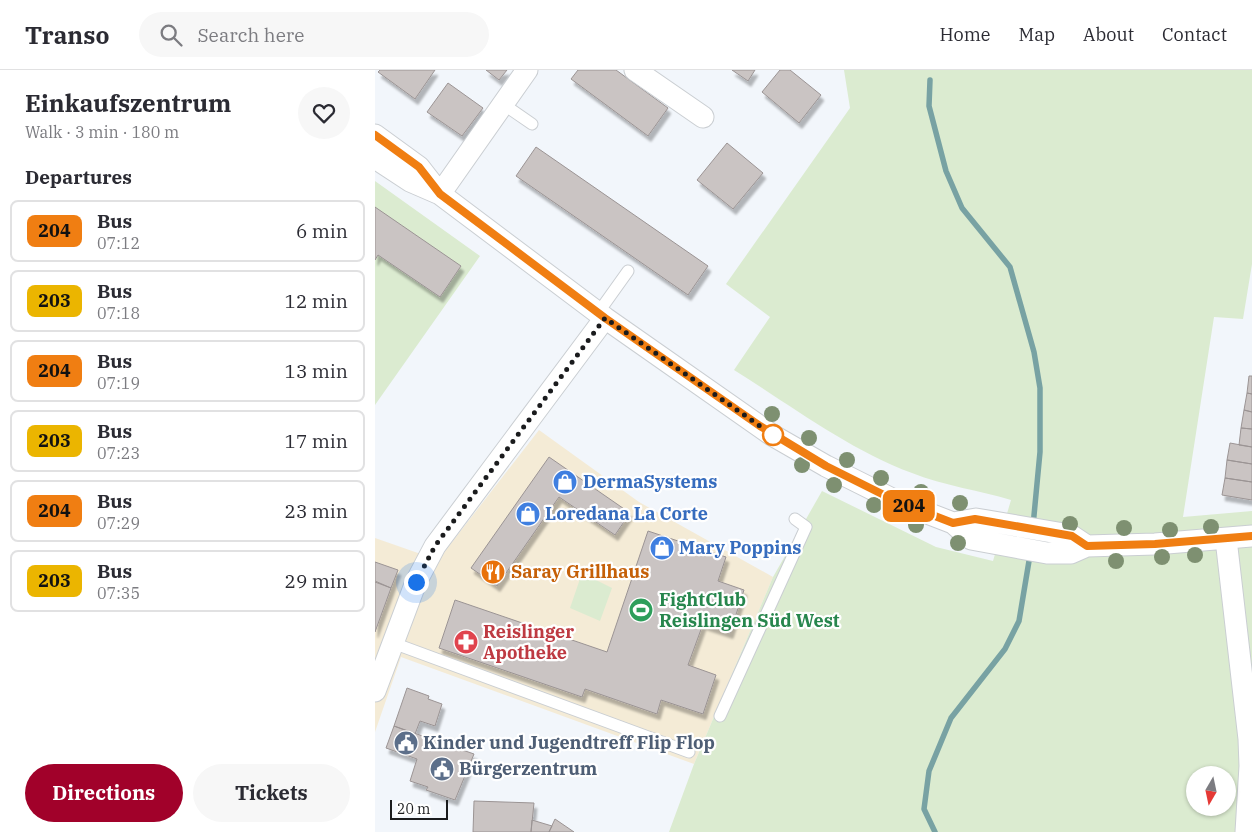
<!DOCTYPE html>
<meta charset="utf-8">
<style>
:root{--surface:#fff;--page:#f7f7f7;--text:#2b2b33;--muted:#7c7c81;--line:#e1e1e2;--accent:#a1012a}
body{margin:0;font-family:"IBM Plex Serif",serif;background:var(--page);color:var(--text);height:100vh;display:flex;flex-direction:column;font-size:19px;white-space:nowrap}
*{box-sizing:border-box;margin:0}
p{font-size:16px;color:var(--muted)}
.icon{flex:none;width:28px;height:28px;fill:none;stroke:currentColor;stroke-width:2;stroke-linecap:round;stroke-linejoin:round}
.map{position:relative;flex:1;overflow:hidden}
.details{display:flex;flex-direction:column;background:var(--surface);width:375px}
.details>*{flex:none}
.badge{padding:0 10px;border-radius:8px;font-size:18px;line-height:32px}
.needle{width:32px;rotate:189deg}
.controls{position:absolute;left:811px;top:696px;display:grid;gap:10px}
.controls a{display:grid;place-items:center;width:50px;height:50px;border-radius:50%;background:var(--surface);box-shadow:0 1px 4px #0004;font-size:25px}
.scale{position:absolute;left:15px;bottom:12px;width:58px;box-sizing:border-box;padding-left:5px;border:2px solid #1a1b1d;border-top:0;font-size:14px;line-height:18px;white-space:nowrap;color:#1a1b1d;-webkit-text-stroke:4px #fff;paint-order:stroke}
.you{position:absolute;width:25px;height:25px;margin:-12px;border:4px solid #fff;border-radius:50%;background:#1a73e8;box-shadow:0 0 0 8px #1a73e833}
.map>.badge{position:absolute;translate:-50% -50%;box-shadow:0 0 0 2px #fff}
h2{padding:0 25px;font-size:19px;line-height:45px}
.round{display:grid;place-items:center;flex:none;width:52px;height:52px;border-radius:26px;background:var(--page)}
.overview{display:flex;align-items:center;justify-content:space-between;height:85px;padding:0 25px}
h1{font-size:24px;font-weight:700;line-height:38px}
.cta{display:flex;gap:10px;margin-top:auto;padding:10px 25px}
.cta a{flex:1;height:58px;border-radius:30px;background:var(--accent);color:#fff;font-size:20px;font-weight:700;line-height:58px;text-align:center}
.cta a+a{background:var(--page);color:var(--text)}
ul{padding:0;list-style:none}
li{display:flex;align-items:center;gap:15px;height:62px;margin:0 10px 8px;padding:0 15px;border:2px solid var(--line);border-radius:8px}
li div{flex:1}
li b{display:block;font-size:19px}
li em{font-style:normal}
li .badge{min-width:55px;font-weight:700;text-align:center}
header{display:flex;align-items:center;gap:30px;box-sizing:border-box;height:70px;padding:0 25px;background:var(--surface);border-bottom:1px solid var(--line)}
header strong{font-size:24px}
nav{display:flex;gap:28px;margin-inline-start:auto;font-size:18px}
.search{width:350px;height:45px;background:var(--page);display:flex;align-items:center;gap:12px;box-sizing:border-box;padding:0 18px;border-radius:28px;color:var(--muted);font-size:19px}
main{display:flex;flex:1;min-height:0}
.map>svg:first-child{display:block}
</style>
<header>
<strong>Transo</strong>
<div class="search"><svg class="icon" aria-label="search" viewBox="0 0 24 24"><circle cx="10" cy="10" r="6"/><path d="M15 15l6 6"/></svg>Search here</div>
<nav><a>Home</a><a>Map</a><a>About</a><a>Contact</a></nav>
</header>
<main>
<section class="details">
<div class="overview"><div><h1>Einkaufszentrum</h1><p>Walk · 3 min · 180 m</p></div><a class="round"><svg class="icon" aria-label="heart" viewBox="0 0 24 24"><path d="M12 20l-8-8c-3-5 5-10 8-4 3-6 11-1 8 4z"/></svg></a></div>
<h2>Departures</h2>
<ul>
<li><span class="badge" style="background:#f07e12;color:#111">204</span><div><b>Bus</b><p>07:12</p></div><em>6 min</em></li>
<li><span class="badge" style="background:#ebb500;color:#111">203</span><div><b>Bus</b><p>07:18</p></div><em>12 min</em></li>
<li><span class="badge" style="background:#f07e12;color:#111">204</span><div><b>Bus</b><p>07:19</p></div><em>13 min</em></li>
<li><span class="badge" style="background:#ebb500;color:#111">203</span><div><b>Bus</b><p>07:23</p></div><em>17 min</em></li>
<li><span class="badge" style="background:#f07e12;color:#111">204</span><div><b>Bus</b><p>07:29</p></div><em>23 min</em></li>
<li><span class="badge" style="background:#ebb500;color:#111">203</span><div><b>Bus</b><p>07:35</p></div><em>29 min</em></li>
</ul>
<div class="cta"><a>Directions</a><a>Tickets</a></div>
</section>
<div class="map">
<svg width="877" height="762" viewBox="0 0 877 762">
<defs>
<filter id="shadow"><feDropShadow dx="3" dy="5.5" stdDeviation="1" flood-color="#0004"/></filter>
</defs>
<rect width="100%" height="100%" fill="#f2f6fb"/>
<path fill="#f4ebd6" d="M164,360l100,72 134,75 -79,187 -293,-107 -26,75v-194l63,22z"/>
<path fill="#dbebd0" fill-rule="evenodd" d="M469,0h408v194l-9,55 -29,-2 -31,200 69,-6v321h-583l25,-68 79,-187 49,-86 114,56 57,14 18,-61c-32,-10 -67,-14 -99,-27 -64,-24 -120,-67 -178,-103l36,-53 -44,-33 124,-176zM820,705h32v33h-32z
M0,111l105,75 -105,149z
M207,503l30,15 -12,33 -30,-13z"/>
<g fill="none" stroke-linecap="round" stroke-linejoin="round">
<path stroke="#78a2a3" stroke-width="5.5" d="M555,10l-1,26 17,65 16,37 48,59 24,85 6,36v64l-7,74
M560,762l-11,-23 5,-38 22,-53 54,-69 14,-28 11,-66"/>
</g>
<path fill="#cac4c3" stroke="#9b9494" filter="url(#shadow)" d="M5,0h55l-20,29 -37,-27z
M111,0h21l-8,10z
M203,0h38l52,38 -20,28 -77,-57z
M357,0h23l-7,11z
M405,0h10l31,25 -22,28 -37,-31z
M73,13l35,25 -21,28 -35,-24z
M352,73l36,30 -30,36 -36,-29z
M161,77l172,119 -20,29 -172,-119z
M0,137l86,59 -21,31 -62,-42 -3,5z
M874,306h3v18l-5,-1z
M872,323l5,1v18l-8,-2z
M869,340l8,2v17l-11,-1z
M866,358l11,1v18l-13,-2z
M855,373l22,4v17l-25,-4z
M174,387l81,56 -15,22 -56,-38 -62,89 -26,-18z
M852,390l25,4v18l-27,-4z
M850,408l27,4v18l-30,-5z
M273,461l78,26 -8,24 26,9 -14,43 -27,-9 -15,41 28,10 -13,39 -42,-14 -4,14 -72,-25 -3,8 -143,-49 16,-48 152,52z
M0,492l23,8 -7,18 -16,-7z
M0,512l16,6 -16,44z
M32,618l22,8 -1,3 14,5 -7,22 -15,-5 -5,13 -21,-8z
M19,656l80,28 -19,46 -29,-10 2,-3 -18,-6 7,-22 -31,-11z
M99,731l60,2 -3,29h-58z
M180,749l19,13h-25z
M157,750l20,6 -3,6h-18z"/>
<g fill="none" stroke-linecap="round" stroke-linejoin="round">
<defs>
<path id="service" d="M128,34l29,20
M223,243l30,-42
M18,573l296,109
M345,646l86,-189 -11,-8"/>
<path id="minor" d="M260,0l68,47
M0,65l44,32 21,27
M0,88l35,23 30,13 165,124 167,117 54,31 70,35 57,22 18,16 76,14h24l16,-7 68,-2 97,-8
M65,124l87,-124
M578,453l23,-4 82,14 14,3 15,10
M851,469l23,200 1,27 -4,66
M0,621l41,-109 19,-36 170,-228"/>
</defs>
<use href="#service" stroke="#caced2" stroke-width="13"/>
<use href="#minor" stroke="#caced2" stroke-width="23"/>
<use href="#service" stroke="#fff" stroke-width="11"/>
<use href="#minor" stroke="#fff" stroke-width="21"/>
</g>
<g fill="#7e9071">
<circle cx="397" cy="344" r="8"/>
<circle cx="434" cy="368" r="8"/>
<circle cx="472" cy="390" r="8"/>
<circle cx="427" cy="395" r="8"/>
<circle cx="506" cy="408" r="8"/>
<circle cx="459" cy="415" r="8"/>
<circle cx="546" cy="422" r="8"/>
<circle cx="585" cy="433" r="8"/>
<circle cx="499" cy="435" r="8"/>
<circle cx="695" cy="454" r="8"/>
<circle cx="541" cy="455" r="8"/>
<circle cx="836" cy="457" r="8"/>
<circle cx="749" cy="458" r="8"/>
<circle cx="795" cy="460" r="8"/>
<circle cx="583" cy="473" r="8"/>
<circle cx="820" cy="485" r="8"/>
<circle cx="787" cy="487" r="8"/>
<circle cx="741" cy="491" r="8"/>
</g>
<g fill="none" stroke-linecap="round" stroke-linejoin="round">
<defs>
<path id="line" d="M0,65l44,32 21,27 165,124 155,108 66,40 70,35 57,22 22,-4 97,17 15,10 68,-2 97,-8"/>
</defs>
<use href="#line" stroke="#fff" stroke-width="11"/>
<use href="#line" stroke="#f07e12" stroke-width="8"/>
<path stroke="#1a1b1d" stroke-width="5" stroke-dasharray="0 9" d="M41,512l19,-36 170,-228 168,117"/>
</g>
<defs>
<symbol id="shop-disc" viewBox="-11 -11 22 22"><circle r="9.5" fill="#3f7fe0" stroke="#fff"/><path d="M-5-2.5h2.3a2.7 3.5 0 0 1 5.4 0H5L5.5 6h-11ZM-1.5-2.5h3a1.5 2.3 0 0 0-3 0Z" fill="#fff"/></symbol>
<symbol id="restaurant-disc" viewBox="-11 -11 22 22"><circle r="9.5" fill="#e8710a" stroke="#fff"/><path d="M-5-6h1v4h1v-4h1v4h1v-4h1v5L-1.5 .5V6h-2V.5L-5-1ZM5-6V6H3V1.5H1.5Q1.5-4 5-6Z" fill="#fff"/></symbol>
<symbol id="stadium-disc" viewBox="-11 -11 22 22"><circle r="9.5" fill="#2e9e5b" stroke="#fff"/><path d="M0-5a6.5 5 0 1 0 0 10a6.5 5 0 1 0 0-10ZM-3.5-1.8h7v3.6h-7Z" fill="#fff"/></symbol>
<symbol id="pharmacy-disc" viewBox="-11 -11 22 22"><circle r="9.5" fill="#e0444e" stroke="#fff"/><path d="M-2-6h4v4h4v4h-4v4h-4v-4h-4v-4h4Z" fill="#fff"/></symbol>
<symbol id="civic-disc" viewBox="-11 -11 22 22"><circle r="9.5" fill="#5c6f8a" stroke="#fff"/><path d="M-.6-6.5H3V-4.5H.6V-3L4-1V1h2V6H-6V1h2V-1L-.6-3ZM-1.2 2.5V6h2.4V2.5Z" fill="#fff"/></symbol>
</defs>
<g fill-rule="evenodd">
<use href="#shop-disc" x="176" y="398" width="28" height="28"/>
<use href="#shop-disc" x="139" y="430" width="28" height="28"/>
<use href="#shop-disc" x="273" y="464" width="28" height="28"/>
<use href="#restaurant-disc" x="104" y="488" width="28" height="28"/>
<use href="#stadium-disc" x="252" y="526" width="28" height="28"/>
<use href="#pharmacy-disc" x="77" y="558" width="28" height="28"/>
<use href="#civic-disc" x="17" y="659" width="28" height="28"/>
<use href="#civic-disc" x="53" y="685" width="28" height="28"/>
</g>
<circle fill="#fff" stroke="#f07e12" stroke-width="2.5" cx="398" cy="365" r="10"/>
<g text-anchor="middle" stroke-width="4.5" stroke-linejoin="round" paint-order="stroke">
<g font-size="18" font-weight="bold" fill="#366cbe" stroke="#fff" text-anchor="start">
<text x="208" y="418">DermaSystems</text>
<text x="170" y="450">Loredana La Corte</text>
<text x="304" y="484">Mary Poppins</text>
</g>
<g font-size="18" font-weight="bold" fill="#c56008" stroke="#fff" text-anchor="start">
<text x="136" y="508">Saray Grillhaus</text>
</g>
<g font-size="18" font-weight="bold" fill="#27864d" stroke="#fff" text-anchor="start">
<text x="284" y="536">FightClub<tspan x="284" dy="21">Reislingen Süd West</tspan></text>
</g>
<g font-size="18" font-weight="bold" fill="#be3a42" stroke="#fff" text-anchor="start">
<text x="108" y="568">Reislinger<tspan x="108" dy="21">Apotheke</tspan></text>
</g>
<g font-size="18" font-weight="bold" fill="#4e5e75" stroke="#fff" text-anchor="start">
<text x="48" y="679">Kinder und Jugendtreff Flip Flop</text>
<text x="84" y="705">Bürgerzentrum</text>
</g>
</g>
</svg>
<div class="controls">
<a><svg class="needle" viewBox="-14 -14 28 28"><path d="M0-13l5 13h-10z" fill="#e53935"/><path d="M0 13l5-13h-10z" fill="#7c7c81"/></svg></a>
</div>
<div class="scale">20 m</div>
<div class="you" style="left:41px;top:512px"></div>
<b class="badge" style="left:534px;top:436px;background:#f07e12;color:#111">204</b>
</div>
</main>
